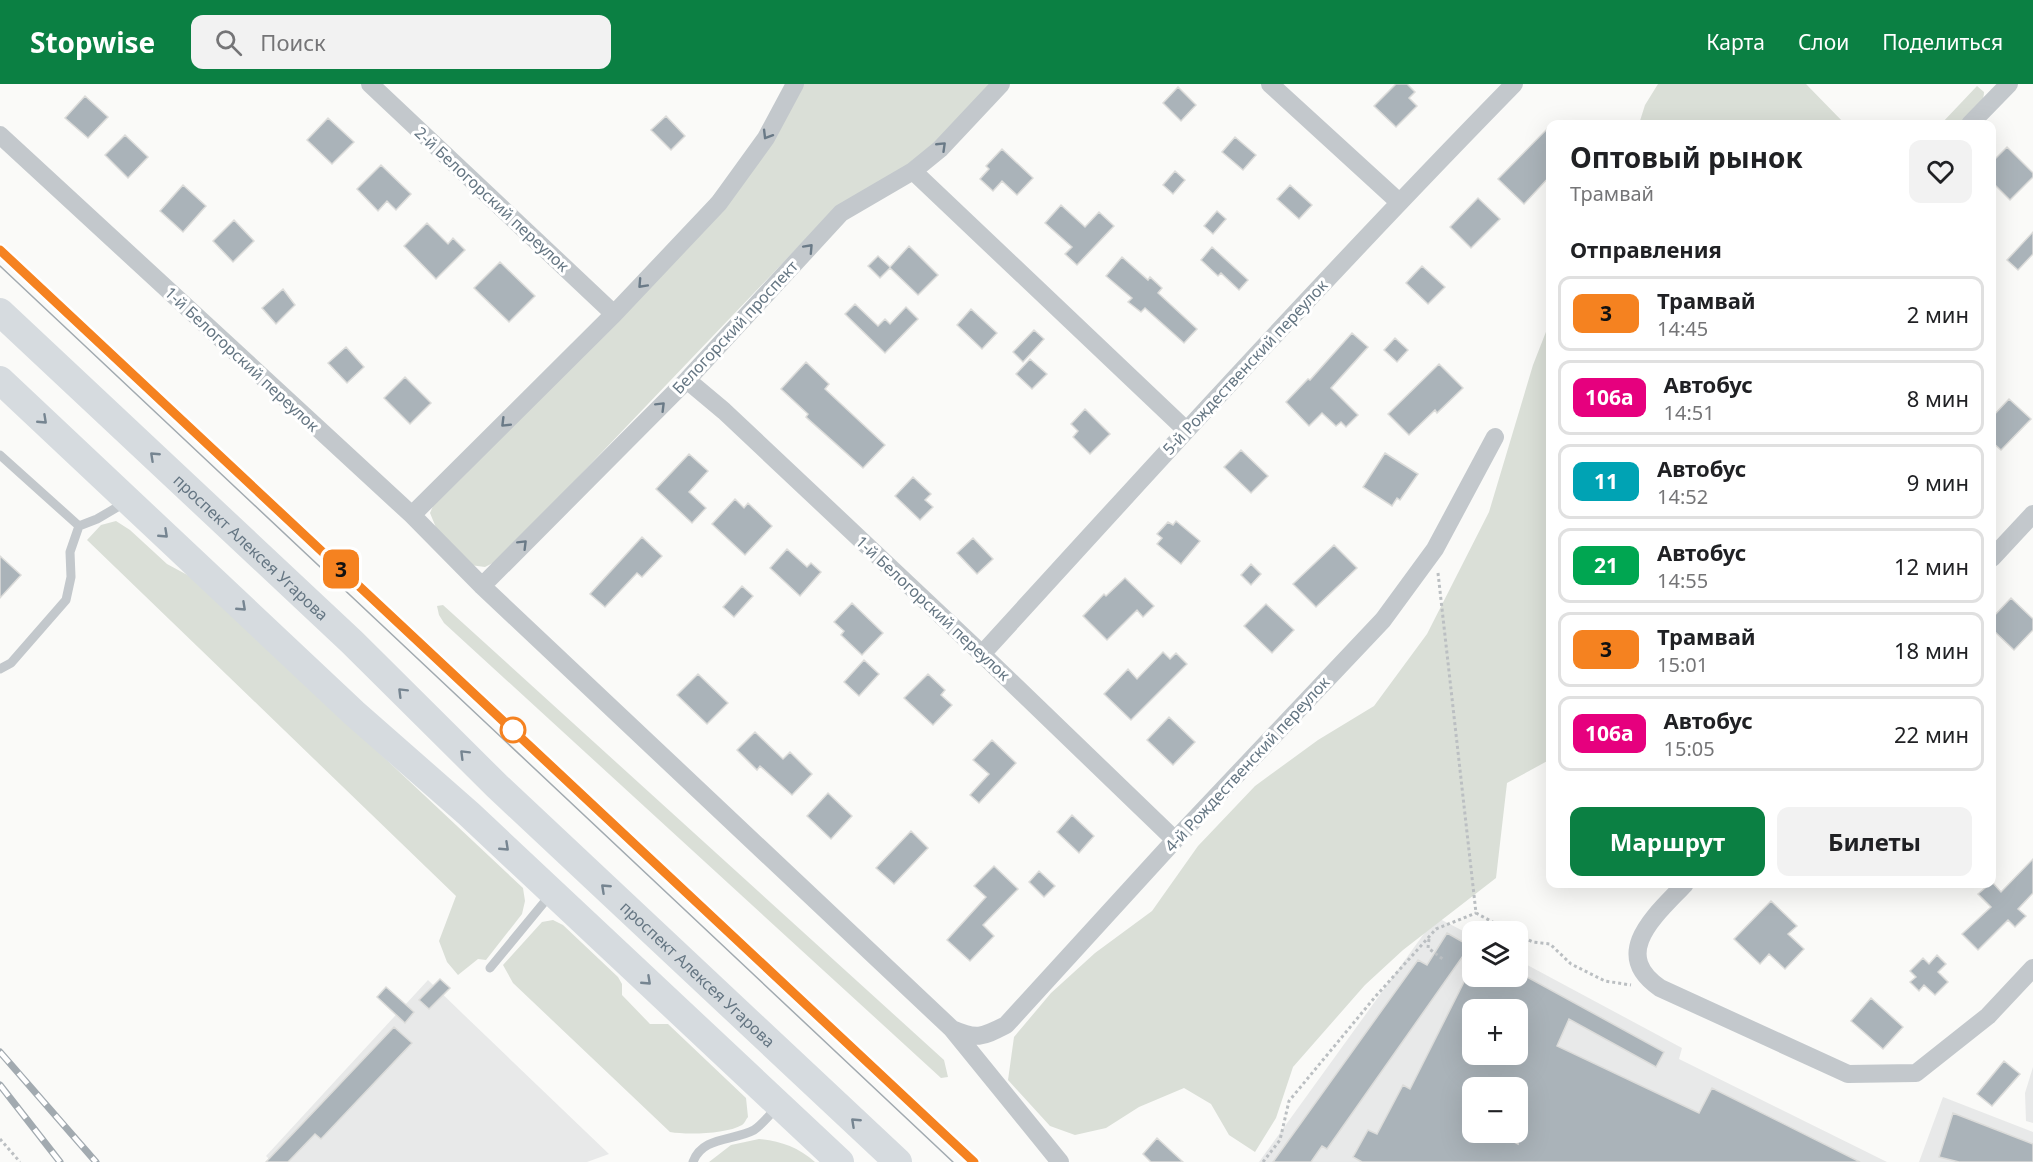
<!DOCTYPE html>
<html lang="ru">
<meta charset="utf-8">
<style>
:root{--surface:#fff;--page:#f2f2f2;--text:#202124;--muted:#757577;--line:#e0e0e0;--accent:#0b8043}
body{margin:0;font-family:"Noto Sans",sans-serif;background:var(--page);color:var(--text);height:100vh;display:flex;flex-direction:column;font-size:22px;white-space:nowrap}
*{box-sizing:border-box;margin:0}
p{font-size:20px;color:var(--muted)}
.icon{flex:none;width:33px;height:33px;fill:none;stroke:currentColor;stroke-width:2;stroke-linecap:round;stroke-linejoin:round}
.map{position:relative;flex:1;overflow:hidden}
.sheet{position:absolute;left:1546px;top:36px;width:450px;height:768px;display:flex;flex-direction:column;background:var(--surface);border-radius:12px;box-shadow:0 6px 24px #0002}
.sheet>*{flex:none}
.badge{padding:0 12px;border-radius:9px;font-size:21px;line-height:39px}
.tools{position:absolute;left:1462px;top:837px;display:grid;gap:12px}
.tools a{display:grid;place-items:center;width:66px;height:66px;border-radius:12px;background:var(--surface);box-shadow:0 6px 24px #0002;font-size:30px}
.map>.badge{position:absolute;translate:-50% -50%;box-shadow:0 0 0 3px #fff}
h2{padding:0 24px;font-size:22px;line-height:54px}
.round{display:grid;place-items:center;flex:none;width:63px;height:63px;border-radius:12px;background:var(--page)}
.summary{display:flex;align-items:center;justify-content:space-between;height:102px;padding:0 24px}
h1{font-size:28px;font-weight:700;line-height:45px}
.button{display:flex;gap:12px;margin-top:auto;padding:12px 24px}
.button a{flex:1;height:69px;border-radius:12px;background:var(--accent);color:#fff;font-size:24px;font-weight:700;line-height:69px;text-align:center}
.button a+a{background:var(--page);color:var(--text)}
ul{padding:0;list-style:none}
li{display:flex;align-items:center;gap:18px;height:75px;margin:0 12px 9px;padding:0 12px;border:3px solid var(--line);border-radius:12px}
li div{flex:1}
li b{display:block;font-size:22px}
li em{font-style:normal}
li .badge{min-width:66px;font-weight:700;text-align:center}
header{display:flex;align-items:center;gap:36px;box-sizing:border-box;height:84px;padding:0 30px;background:var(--accent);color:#fff}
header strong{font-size:28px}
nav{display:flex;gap:33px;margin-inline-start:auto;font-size:21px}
.search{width:420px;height:54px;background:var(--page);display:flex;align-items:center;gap:15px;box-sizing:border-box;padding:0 21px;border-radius:12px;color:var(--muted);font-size:22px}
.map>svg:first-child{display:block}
</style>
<header>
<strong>Stopwise</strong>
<div class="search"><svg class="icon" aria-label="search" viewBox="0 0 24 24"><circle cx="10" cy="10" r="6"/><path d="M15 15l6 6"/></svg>Поиск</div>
<nav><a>Карта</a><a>Слои</a><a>Поделиться</a></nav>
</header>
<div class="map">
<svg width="2033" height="1078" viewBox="0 0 2033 1078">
<rect width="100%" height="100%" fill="#fafaf8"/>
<path fill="#e8e9e9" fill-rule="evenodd" d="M1436,833l37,19v40h45v-16l164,88 -3,11 208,103h-628zM1473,926h45v44h-45zM1473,1004h45v44h-45z
M428,896l35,34 146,140 -22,8h-315l-6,-6z
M2033,983v56l-7,-2 -1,-28z
M1943,1013l90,35v30h-114z"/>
<path fill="#dadfd7" d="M803,0h190l-63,68 -111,73 -320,335 -14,7 -15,-2 -33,-35 -7,-17 6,-14 163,-161z
M1658,0h148l39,40h-206l6,-19z
M1977,2l7,6c0,14 -14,23 -23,32h-20z
M1551,235v440l-44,24 -11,95 -93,72 -38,35 -72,82 -17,51 -21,34 -26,-17 -18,-31 -27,-16 -45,19 -33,21 -31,7 -25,-9 -42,-46 6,-43 37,-44 44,-40 57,-42 46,-65 57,-60 63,-46 56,-34 53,-72 62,-122 44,-147z
M116,437l14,9 37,34 26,14 330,310 2,13 -3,13 -36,46 -8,-1 -20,16 -11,-13 -8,-21 17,-45 -369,-356 14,-15z
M443,521l501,455 4,17 -7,1 -497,-455 -5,-8 -2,-9z
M553,836l10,5 55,52 4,7v11l28,29h18l78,74 2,19c-2,2 -3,6 -6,8 -15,9 -55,10 -72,7l-157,-149 -10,-18 39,-43z
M759,1055c21,2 39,8 56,23h-106l22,-17z"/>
<path fill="#aab3b9" stroke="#dcdcda" stroke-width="1.5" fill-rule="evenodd" d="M1396,0h11l8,8 -6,6 8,8 -21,21 -22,-21z
M1178,3l18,18 -15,16 -18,-18z
M85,12l23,21 -20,21 -23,-20z
M666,32l19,20 -14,14 -20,-20z
M328,34l26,24 -22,22 -25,-24z
M1551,41v50l-27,29 -26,-25z
M125,51l23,22 -20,21 -23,-23z
M1235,53l21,18 -13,15 -21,-18z
M2007,63l26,26v4l-23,23 -18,-18v-20z
M1002,65l31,29 -16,17 -15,-14 -9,10 -13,-12 9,-10 -3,-3z
M381,81l30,29 -15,16 -9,-9 -9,10 -21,-22z
M1175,87l10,9 -12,14 -10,-9z
M183,101l23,21 -23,26 -23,-21z
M1290,101l22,20 -13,14 -22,-20z
M1478,114l22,21 -29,29 -21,-21z
M1061,121l24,22 14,-15 15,14 -37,39 -12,-11 7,-7 -27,-24z
M1217,127l9,8 -13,15 -9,-8z
M234,136l20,21 -21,21 -20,-21z
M427,139l21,21 5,-6 12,12 -29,29 -32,-33z
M2033,148v22l-15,16 -11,-10z
M909,162l29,29 -20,20 -28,-27 -10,10 -12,-12 10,-10 12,11z
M1212,163l36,33 -9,10 -18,-17 -3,3 -17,-16z
M1122,173l26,23 2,-3 12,11 -4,5 39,36 -13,14 -39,-35 -4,4 -13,-10 4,-4 -26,-22z
M500,178l35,34 -26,26 -35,-34z
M1422,182l23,21 -17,17 -22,-21z
M283,205l12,16 -19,19 -14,-16z
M855,220l23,22 7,-7 5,5 16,-17 12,12 -33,34 -40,-39z
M971,225l26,24 -15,16 -25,-24z
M1034,246l10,9 -21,23 -10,-10z
M1352,249l16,14 -37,41 27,27 -12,12 -5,-5 -5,4 -14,-13 -13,13 -23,-24 22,-23 2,1z
M1395,254l13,12 -11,12 -13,-12z
M346,263l18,20 -17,16 -19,-20z
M1030,275l17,15 -15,15 -16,-15z
M806,278l23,22 -4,5 60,56 -22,23 -57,-51 2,-3 -27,-25z
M1439,280l24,24 -26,25 -2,-3 -26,25 -21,-21z
M405,293l26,26 -21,21 -26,-26z
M2009,315l22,20 -30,31 -9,-8v-25z
M1085,325l25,25 -20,20 -17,-17 5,-6 -7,-7z
M1241,366l27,26 -17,17 -27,-26z
M1385,369l33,21 -18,26 -3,-2 -5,8 -29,-19z
M689,370l19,17 -19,21 17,16 -14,15 -36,-34z
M913,393l18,17 -6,6 8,7 -13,13 -25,-24z
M735,415l9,9 4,-5 24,23 -27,29 -33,-31z
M1176,437l24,20 -19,23 -24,-20 5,-6 -5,-4 11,-12 5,3z
M642,453l20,19 -20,21 -5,-4 -32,34 -15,-13z
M973,454l20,21 -16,15 -20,-21z
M1334,461l23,23 -41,39 -23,-23z
M787,465l20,18 4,-4 10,9 -21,24 -30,-28z
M0,472l21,19 -21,23z
M1251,480l10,10 -10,11 -10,-10z
M1125,494l29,28 -11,11 -6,-7 -30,30 -24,-24 21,-22 2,2z
M742,502l11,10 -19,21 -11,-10z
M2011,514l22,21v11l-19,20 -22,-21v-11z
M852,519l31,30 -21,22 -21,-20 3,-4 -10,-9z
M1266,520l28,26 -22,23 -28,-27z
M1163,568l7,7 6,-6 11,11 -56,56 -27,-26 24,-25 9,10z
M864,576l15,14 -20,22 -15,-14z
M698,590l30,29 -21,21 -30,-29z
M928,590l17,16 -4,5 11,10 -19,20 -29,-27z
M1169,633l26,25 -22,23 -26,-25z
M755,648l28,27 7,-7 22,22 -20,21 -32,-29 -3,4 -20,-20z
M992,656l24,23 -37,40 -9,-8 19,-21 -16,-14z
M828,709l24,23 -21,23 -24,-23z
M1072,731l22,21 -15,17 -22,-21z
M911,747l17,17 -34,36 -18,-16z
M2033,775v34l-15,16 8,7 -11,11 -7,-7 -30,30 -16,-16 29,-27 -13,-13 14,-12 9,10z
M994,782l24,23 -35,36 11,11 -24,25 -23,-21 39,-43 -12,-11z
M1039,787l16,15 -11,11 -15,-15z
M1771,817l26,25 -9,8 16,15 -19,20 -16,-15 -9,10 -26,-25z
M1447,849l23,13 -143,203 -5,-3 -11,16h-38l145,-202 9,5z
M1937,871l9,9 -8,8 10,10 -13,13 -11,-10 -5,6 -9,-9 6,-5 -6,-6 13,-13 6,6z
M1518,888l146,80 -8,15 -87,-48 -12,27 142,67 13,-25 148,74h-498l-9,-5 15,-27 9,4 26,-49 7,4 57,-113h51zM1473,926h45v44h-45zM1473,1004h45v56l-23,-12h-22z
M440,895l10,9 -21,21 -10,-9z
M386,903l28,25 -9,11 -28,-26z
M1871,914l32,29 -20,22 -32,-28z
M394,943l18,16 -91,96 -6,-5 -27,28h-22z
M2004,977l16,13 -28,32 -15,-12z
M1953,1029l80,31v18h-74l-20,-5z
M1157,1054l26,24h-32l-8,-8z"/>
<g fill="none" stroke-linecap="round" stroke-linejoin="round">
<path stroke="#bbbfc2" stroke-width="3" stroke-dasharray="3 3" stroke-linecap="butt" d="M1438,489l38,340 35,19
M1518,851l15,7 17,2 21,20 34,17 26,4
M1429,855l-1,9 16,12
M0,1055l20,23
M1263,1078l17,-22 9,-39 86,-104 61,-68 40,-16"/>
<path stroke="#c3c8cc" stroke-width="9" d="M0,371l79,71 18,-7 29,-17
M0,585l11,-6 55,-63 5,-23 -1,-25 9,-26
M490,884l61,-74
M693,1078c9,-26 41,-21 61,-32 9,-6 17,-17 24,-24"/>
<path stroke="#c3c8cc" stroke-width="18" d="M370,0l244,230
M1270,0l129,118
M1970,40l39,-40
M0,51l412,380 70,71 470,443 108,133
M913,87l273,259
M687,296l37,31 258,243 193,186
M412,431l202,-201 105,-111 47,-65 29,-54
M1992,474l41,-44
M482,502l205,-206 154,-167 72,-42 27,-22 61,-65
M982,570c175,-192 350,-384 532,-570
M1685,800c-28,30 -76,69 -25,104l188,86 68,-1 72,-57 45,-48
M952,945c25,11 30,8 54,-4l169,-185 208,-220 52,-71 60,-112"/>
<g stroke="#d6dbdf" stroke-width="28">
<path id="s1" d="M0,228l352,330 145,144 401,376"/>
<path d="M0,296l354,333 115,101 371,348"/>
</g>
<path stroke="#a2aab0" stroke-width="1.5" d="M0,166l974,912
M0,182l953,896"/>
<defs>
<path id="rail" d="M0,968l96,110
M0,1001l60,77"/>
</defs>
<use href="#rail" stroke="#a2aab0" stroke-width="7"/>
<use href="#rail" stroke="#fff" stroke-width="4.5" stroke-dasharray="14" stroke-linecap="butt"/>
</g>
<defs><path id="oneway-chevron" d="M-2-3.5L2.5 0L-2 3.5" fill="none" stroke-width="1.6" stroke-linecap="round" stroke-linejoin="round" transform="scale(1.5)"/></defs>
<g stroke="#6a7a87">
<use href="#oneway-chevron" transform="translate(767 51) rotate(121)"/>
<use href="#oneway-chevron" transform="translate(942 62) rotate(-44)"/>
<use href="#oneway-chevron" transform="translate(809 164) rotate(-47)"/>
<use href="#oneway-chevron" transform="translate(642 200) rotate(133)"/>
<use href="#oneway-chevron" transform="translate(661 322) rotate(-45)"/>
<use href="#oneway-chevron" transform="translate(505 339) rotate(135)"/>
<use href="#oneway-chevron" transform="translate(523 460) rotate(-45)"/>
</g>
<g stroke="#768591">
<use href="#oneway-chevron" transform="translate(43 336) rotate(43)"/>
<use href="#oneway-chevron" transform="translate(154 372) rotate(-137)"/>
<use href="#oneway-chevron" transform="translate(164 450) rotate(43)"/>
<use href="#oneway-chevron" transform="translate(242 523) rotate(43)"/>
<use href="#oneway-chevron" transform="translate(402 608) rotate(-135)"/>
<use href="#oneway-chevron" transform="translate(464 670) rotate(-135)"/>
<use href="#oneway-chevron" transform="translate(505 763) rotate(43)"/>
<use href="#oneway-chevron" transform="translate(605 804) rotate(-137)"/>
<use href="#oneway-chevron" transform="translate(647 897) rotate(43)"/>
<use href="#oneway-chevron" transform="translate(855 1038) rotate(-137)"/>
</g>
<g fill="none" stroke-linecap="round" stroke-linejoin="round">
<defs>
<path id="line" d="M0,166l974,912"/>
</defs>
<use href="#line" stroke="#fff" stroke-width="14"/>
<use href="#line" stroke="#f58220" stroke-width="9"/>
</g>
<circle fill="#fff" stroke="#f58220" stroke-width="3" cx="513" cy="646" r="12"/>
<g text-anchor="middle" stroke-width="6" stroke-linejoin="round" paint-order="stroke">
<g font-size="16" fill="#657683" stroke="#fff">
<text transform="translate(492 115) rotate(43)" y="6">2-й Белогорский переулок</text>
<text transform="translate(735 243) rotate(-47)" y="6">Белогорский проспект</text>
<text transform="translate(242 275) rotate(43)" y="6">1-й Белогорский переулок</text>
<text transform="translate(1245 283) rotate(-47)" y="6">5-й Рождественский переулок</text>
<text dy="6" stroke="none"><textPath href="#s1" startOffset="344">проспект Алексея Угарова</textPath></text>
<text transform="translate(933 524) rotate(43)" y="6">1-й Белогорский переулок</text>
<text transform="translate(1247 680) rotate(-47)" y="6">4-й Рождественский переулок</text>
<text dy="6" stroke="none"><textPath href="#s1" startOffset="962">проспект Алексея Угарова</textPath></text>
</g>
</g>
</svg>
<div class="tools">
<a><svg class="icon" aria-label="layers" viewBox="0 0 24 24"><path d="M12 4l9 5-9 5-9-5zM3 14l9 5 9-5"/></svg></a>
<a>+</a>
<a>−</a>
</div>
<b class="badge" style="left:341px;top:485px;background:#f58220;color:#111">3</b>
<section class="sheet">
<div class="summary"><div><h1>Оптовый рынок</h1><p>Трамвай</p></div><a class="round"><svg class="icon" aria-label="heart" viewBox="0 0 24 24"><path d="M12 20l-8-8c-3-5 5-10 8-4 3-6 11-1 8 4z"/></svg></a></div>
<h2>Отправления</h2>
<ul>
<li><span class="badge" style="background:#f58220;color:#111">3</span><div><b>Трамвай</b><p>14:45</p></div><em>2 мин</em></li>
<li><span class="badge" style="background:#e6007e;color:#fff">106а</span><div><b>Автобус</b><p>14:51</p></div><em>8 мин</em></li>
<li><span class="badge" style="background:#00a3b4;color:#fff">11</span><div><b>Автобус</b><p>14:52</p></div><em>9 мин</em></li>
<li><span class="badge" style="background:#00a651;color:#fff">21</span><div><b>Автобус</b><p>14:55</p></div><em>12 мин</em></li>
<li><span class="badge" style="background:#f58220;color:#111">3</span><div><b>Трамвай</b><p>15:01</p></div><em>18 мин</em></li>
<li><span class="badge" style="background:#e6007e;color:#fff">106а</span><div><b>Автобус</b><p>15:05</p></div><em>22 мин</em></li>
</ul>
<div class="button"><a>Маршрут</a><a>Билеты</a></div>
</section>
</div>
